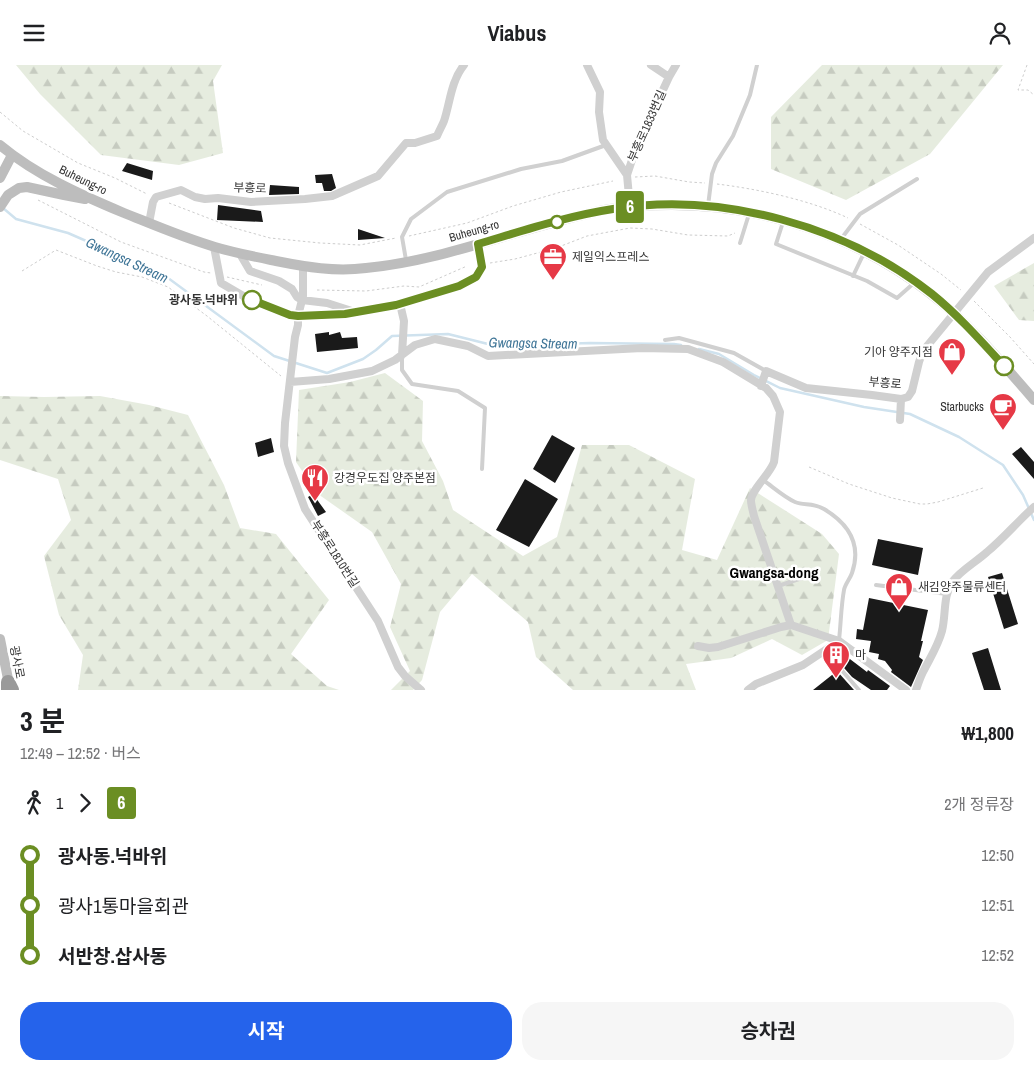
<!DOCTYPE html>
<html lang="ko">
<meta charset="utf-8">
<style>
:root{--surface:#fff;--page:#f6f6f6;--text:#202124;--muted:#757577;--accent:#2563eb}
body{margin:0;font-family:"Archivo Narrow","Noto Sans KR",sans-serif;background:var(--page);color:var(--text);height:100vh;display:flex;flex-direction:column;font-size:19px;white-space:nowrap}
*{box-sizing:border-box;margin:0}
p{font-size:16px;color:var(--muted)}
.icon{flex:none;width:28px;height:28px;fill:none;stroke:currentColor;stroke-width:2;stroke-linecap:round;stroke-linejoin:round}
.map{position:relative;height:625px;overflow:hidden}
.side{display:flex;flex-direction:column;background:var(--surface);flex:1}
.side>*{flex:none}
.badge{padding:0 10px;border-radius:4px;font-size:18px;line-height:32px}
.map>.badge{position:absolute;translate:-50% -50%;box-shadow:0 0 0 2px #fff}
.legs{display:flex;align-items:center;gap:8px;height:55px;padding:0 20px;font-size:16px}
.legs p{margin-inline-start:auto}
.overview{display:flex;align-items:center;justify-content:space-between;height:85px;padding:0 20px}
h1{font-size:28px;font-weight:700;line-height:38px}
.button{display:flex;gap:10px;margin-top:auto;padding:10px 20px}
.button a{flex:1;height:58px;border-radius:20px;background:var(--accent);color:#fff;font-size:20px;font-weight:700;line-height:58px;text-align:center}
.button a+a{background:var(--page);color:var(--text)}
ul{padding:0 20px;list-style:none}
li{display:flex;align-items:center;gap:18px;height:50px;font-size:19px}
li i{display:grid;place-items:center;width:8px;height:100%;margin:0 6px;background:currentColor}
li i::after{content:'';width:12px;height:12px;margin:-6px;border:4px solid;border-radius:50%;background:var(--surface)}
li p{margin-inline-start:auto}
li:first-child i{background:linear-gradient(#0000 50%,currentColor 0)}
li:last-child i{background:linear-gradient(currentColor 50%,#0000 0)}
header{display:flex;justify-content:space-between;align-items:center;height:65px;padding:0 20px;background:var(--surface);font-size:22px;font-weight:700}
.map>svg:first-child{display:block}
</style>
<header><svg class="icon" aria-label="menu" viewBox="0 0 24 24"><path d="M4 6h16M4 12h16M4 18h16"/></svg>Viabus<svg class="icon" aria-label="person" viewBox="0 0 24 24"><circle cx="12" cy="8" r="4"/><path d="M4 21q1-7 8-7t8 7"/></svg></header>
<div class="map">
<svg width="1034" height="625" viewBox="0 0 1034 625">
<defs>
<pattern id="forest-firs" width="22" height="20" patternUnits="userSpaceOnUse" patternTransform="scale(1.25)"><rect width="22" height="20" fill="#e6ecdf"/><path d="M5 1l3.5 6h-7zM16 11l3.5 6h-7z" fill="#c6cbc0"/></pattern>
</defs>
<rect width="100%" height="100%" fill="#fff"/>
<path fill="url(#forest-firs)" d="M16,0h206l-9,16 10,72 -44,12 -78,-10 -61,-61z
M822,0h181l-73,89 -84,46 -75,-31v-52z
M1034,198v58l-15,-1 -25,-34z
M385,308l38,28 -1,40 21,40 10,29 70,46 34,-19 25,-92h47l66,34 -13,71 35,10 33,-72 72,46 17,20 -11,86 -26,15 -30,-16 -41,19 -45,6 10,26h-123l-37,-33 -8,-35 -56,-48 -32,38 -18,68 -9,10h-22l19,-19 -20,-44 11,-43 -29,-52 -54,-38 -22,-32 3,-72 51,-8z
M0,331l44,1 56,-1 49,9 39,10 36,70 16,43 36,6 53,66 -38,54 36,32 12,4h-261l5,-35 -24,-40 -15,-59 27,-36 -13,-41 -58,-19z"/>
<g fill="none" stroke-linecap="round" stroke-linejoin="round">
<path stroke="#cfe2ee" stroke-width="2.5" d="M3,143l13,11 52,14 96,42 110,81 53,17 36,-14 13,-9 16,-14 56,-2 40,10 38,1 64,-2 84,1 7,1
M699,284l20,5 35,21 26,13 84,19 46,7 49,23 44,28 20,30 11,25"/>
</g>
<path fill="#1a1a1a" d="M127,98l26,8 -1,9 -30,-9z
M332,109l4,14 -5,3h-7l-2,-8h-6l-1,-8z
M270,120l29,2v7l-30,1z
M218,140l43,6 2,11 -46,-2z
M358,164l27,9 -27,2z
M329,267v3l11,-3 2,6 15,-1 1,11 -41,4 -2,-18z
M552,370l23,13 -20,35 -22,-14z
M271,373l3,14 -16,5 -3,-14z
M1021,382l13,15v17l-22,-25z
M525,414l33,20 -29,48 -33,-17z
M313,429l13,18 -8,4 -10,-19z
M878,474l45,9 -5,27 -46,-10z
M1002,508l16,51 -14,5 -16,-52z
M869,533l59,12 -7,31h2l-4,16 4,3 -12,27 -20,-15 1,-2 -7,-9 -7,-2 1,-5 -10,-2 2,-11 -15,-2 1,-10 6,1z
M988,583l13,42h-17l-12,-37z
M842,588l25,19 1,-2 22,16 -3,4h-16l-19,-13 -15,-17z
M837,606l17,19h-41z"/>
<g fill="none" stroke-linecap="round" stroke-linejoin="round">
<path stroke="#cdcdcd" stroke-width="1" stroke-dasharray="2.5 2.5" stroke-linecap="butt" d="M1027,0l-9,25h10l6,5
M0,47l23,19 55,32 37,15 32,16
M635,112l20,-1 34,6 16,1
M717,119c41,5 93,16 131,34
M38,135l83,42 83,30 7,1
M169,138l65,25 36,10 50,5 40,2 36,-7
M860,159l38,21 43,29 20,16
M409,171l58,-13 46,-17 48,-14 52,-11
M490,198l25,-4 41,-11 31,-12 43,-8 22,1 36,6 40,1 7,-3
M22,206l34,-21 41,16 19,6 26,5 26,10 39,29 74,60
M227,212l35,8
M317,225l49,1 38,-5 15,1 48,-21
M974,236l36,36 24,27
M809,402l40,17 43,14 28,6h7l11,-2 45,-14"/>
<path stroke="#d0d0d0" stroke-width="4" d="M708,141l4,-32 4,-11 17,-27 17,-41 7,-30
M783,157l-7,22 91,37 30,17 17,-15
M841,174l19,-25 57,-35
M740,178l9,-29
M406,195l-4,-23 9,-18 36,-27 74,-23 41,-8 44,-16
M853,211l11,-23
M665,275l14,-2 55,15 32,18
M402,290v15l10,14 46,7 27,17 -3,61
M763,415c10,7 21,17 32,22 9,4 17,0 29,7 25,15 38,35 28,64 -2,6 -7,11 -8,17 -3,16 -3,33 -5,50
M876,520l71,9
M778,521l30,-10
M824,585l35,40"/>
<path stroke="#d0d0d0" stroke-width="8" d="M587,0l13,27 -1,20 4,28 24,35
M651,0l18,12
M630,142l-3,-32 9,-27 33,-71 7,-12
M149,158l4,-21 3,-5 25,-7 14,7 10,2 13,-1 33,4 54,-3 27,-3 46,-20 28,-33h9l22,-7c2,-5 5,-10 7,-15 6,-18 7,-40 20,-56
M214,182l7,36 24,14 45,18 8,1 47,-2 51,-9 63,-19 16,-9 6,-10 -3,-23
M240,189l10,17 29,10 13,8 5,8 5,3 25,3 28,9
M303,202v29l-5,20v9l-3,12 -10,86 -1,23 4,17 17,46 73,112 20,46 7,9 16,14
M400,239l4,17 -2,34
M290,317l39,-3 43,-8 23,-11 20,-15 20,-6 33,7 20,10 154,-8 46,1 35,13 43,26 7,8 7,16 -6,50c-4,12 -22,27 -23,38 0,5 2,11 3,16l37,109 48,16 67,49
M761,321l5,-15 40,17 66,7 29,4 7,-2 4,-6 7,-29 4,-11 65,-79 46,-34
M900,355l1,-21
M698,581l11,2 9,-1 63,-20 10,-2
M748,625l8,-6 47,-19 36,-24
M916,625c2,-6 4,-12 7,-18 7,-14 15,-26 19,-41 4,-16 1,-35 10,-49 9,-12 24,-20 35,-30 17,-14 31,-31 47,-45"/>
<path stroke="#bdbdbd" stroke-width="10" d="M0,80c36,30 81,50 124,68 30,12 60,25 91,34 20,6 41,10 61,14 30,6 59,11 90,7 84,-8 162,-44 244,-59 20,-3 41,-4 62,-4 93,0 186,32 259,89 39,30 71,69 103,106
M0,113l12,-23
M0,142l8,-12 11,-7 8,-1 37,8 21,4
M0,574l10,50"/>
<path stroke="#9a9a9a" stroke-width="14" d="M8,625v-8l4,8"/>
</g>
<g fill="none" stroke-linecap="round" stroke-linejoin="round">
<defs>
<path id="line-1" d="M252,235l38,15 8,1 47,-2 51,-9 63,-19 17,-9 6,-10 -4,-23c44,-13 89,-28 135,-35 108,-18 233,17 319,85 27,22 49,47 72,72"/>
</defs>
<use href="#line-1" stroke="#fff" stroke-width="11"/>
<use href="#line-1" stroke="#6b8e23" stroke-width="8"/>
</g>
<defs>
<symbol id="office-pin" viewBox="-11 -11 22 30"><path d="M0 17L-7.5 6A9.5 9.5 0 1 1 7.5 6Z" fill="#e63946" stroke="#fff"/><path d="M-6-3h4V-5.5h4V-3h4V5H-6ZM-1-4.5V-3h2v-1.5ZM-6 0V1H6V0Z" fill="#fff"/></symbol>
<symbol id="shop-pin" viewBox="-11 -11 22 30"><path d="M0 17L-7.5 6A9.5 9.5 0 1 1 7.5 6Z" fill="#e63946" stroke="#fff"/><path d="M-5-2.5h2.3a2.7 3.5 0 0 1 5.4 0H5L5.5 6h-11ZM-1.5-2.5h3a1.5 2.3 0 0 0-3 0Z" fill="#fff"/></symbol>
<symbol id="cafe-pin" viewBox="-11 -11 22 30"><path d="M0 17L-7.5 6A9.5 9.5 0 1 1 7.5 6Z" fill="#e63946" stroke="#fff"/><path d="M-5.5-4.5H6V0H3Q3 3.5 0 3.5H-2.5Q-5.5 3.5-5.5 0ZM3-3.2v2h1.7v-2ZM-6 4.5H4V6H-6Z" fill="#fff"/></symbol>
<symbol id="restaurant-pin" viewBox="-11 -11 22 30"><path d="M0 17L-7.5 6A9.5 9.5 0 1 1 7.5 6Z" fill="#e63946" stroke="#fff"/><path d="M-5-6h1v4h1v-4h1v4h1v-4h1v5L-1.5 .5V6h-2V.5L-5-1ZM5-6V6H3V1.5H1.5Q1.5-4 5-6Z" fill="#fff"/></symbol>
<symbol id="building-pin" viewBox="-11 -11 22 30"><path d="M0 17L-7.5 6A9.5 9.5 0 1 1 7.5 6Z" fill="#e63946" stroke="#fff"/><path d="M-4-6H4V6H1V3H-1V6H-4ZM-2.5-4.3h1.7v1.8h-1.7ZM.8-4.3h1.7v1.8H.8ZM-2.5-1h1.7V.8h-1.7ZM.8-1h1.7V.8H.8Z" fill="#fff"/></symbol>
</defs>
<g fill-rule="evenodd">
<use href="#office-pin" x="537" y="176" width="32" height="43"/>
<use href="#shop-pin" x="936" y="271" width="32" height="43"/>
<use href="#cafe-pin" x="987" y="326" width="32" height="43"/>
<use href="#restaurant-pin" x="299" y="397" width="32" height="43"/>
<use href="#shop-pin" x="883" y="506" width="32" height="43"/>
<use href="#building-pin" x="820" y="574" width="32" height="43"/>
</g>
<g fill="#fff" stroke="#6b8e23" stroke-width="2.5">
<circle cx="557" cy="157" r="6"/>
<circle cx="252" cy="235" r="9"/>
<circle cx="1004" cy="301" r="9"/>
</g>
<g text-anchor="middle" stroke-width="5" stroke-linejoin="round" paint-order="stroke">
<g font-size="12" fill="#333" stroke="#fff">
<text transform="translate(647 61) rotate(-66)" y="4">부흥로1833번길</text>
<text transform="translate(83 115) rotate(26)" y="4">Buheung-ro</text>
<text transform="translate(250 123) rotate(2)" y="4">부흥로</text>
<text transform="translate(474 166) rotate(-16)" y="4">Buheung-ro</text>
<text transform="translate(885 318) rotate(5)" y="4">부흥로</text>
<text transform="translate(335 489) rotate(57)" y="4">부흥로1810번길</text>
<text transform="translate(17 597) rotate(79)" y="4">광사로</text>
</g>
<g font-size="12" fill="#333" stroke="#fff" text-anchor="start">
<text x="572" y="196">제일익스프레스</text>
<text x="933" y="291" text-anchor="end">기아 양주지점</text>
<text x="984" y="346" text-anchor="end">Starbucks</text>
<text x="334" y="417">강경우도집 양주본점</text>
<text x="918" y="526">새김양주물류센터</text>
<text x="855" y="594">마</text>
</g>
<g font-size="12" font-weight="bold" fill="#333" stroke="#fff" text-anchor="end">
<text x="238" y="239">광사동.넉바위</text>
</g>
<g font-size="14" font-style="italic" fill="#3f7597" stroke="#fff">
<text transform="translate(127 195) rotate(25)" y="5">Gwangsa Stream</text>
<text transform="translate(533 278) rotate(1)" y="5">Gwangsa Stream</text>
</g>
<g font-size="15" font-weight="bold" fill="#000" stroke="#fff">
<text x="774" y="513">Gwangsa-dong</text>
</g>
</g>
</svg>
<b class="badge" style="left:630px;top:142px;background:#6b8e23;color:#fff">6</b>
</div>
<section class="side">
<div class="overview"><div><h1>3 분</h1><p>12:49 – 12:52 · 버스</p></div><b>₩1,800</b></div>
<div class="legs"><svg class="icon" aria-label="walk" viewBox="0 0 24 24"><circle cx="13" cy="4" r="2"/><path d="M13 8l-2 6 4 7M11 14l-3 7M7 12l3-4h3l4 4"/></svg>1<svg class="icon" aria-label="forward" viewBox="0 0 24 24"><path d="M9 5l7 7-7 7"/></svg><b class="badge" style="background:#6b8e23;color:#fff">6</b><p>2개 정류장</p></div>
<ul>
<li><i style="color:#6b8e23"></i><b>광사동.넉바위</b><p>12:50</p></li>
<li><i style="color:#6b8e23"></i><span>광사1통마을회관</span><p>12:51</p></li>
<li><i style="color:#6b8e23"></i><b>서반창.삽사동</b><p>12:52</p></li>
</ul>
<div class="button"><a>시작</a><a>승차권</a></div>
</section>
